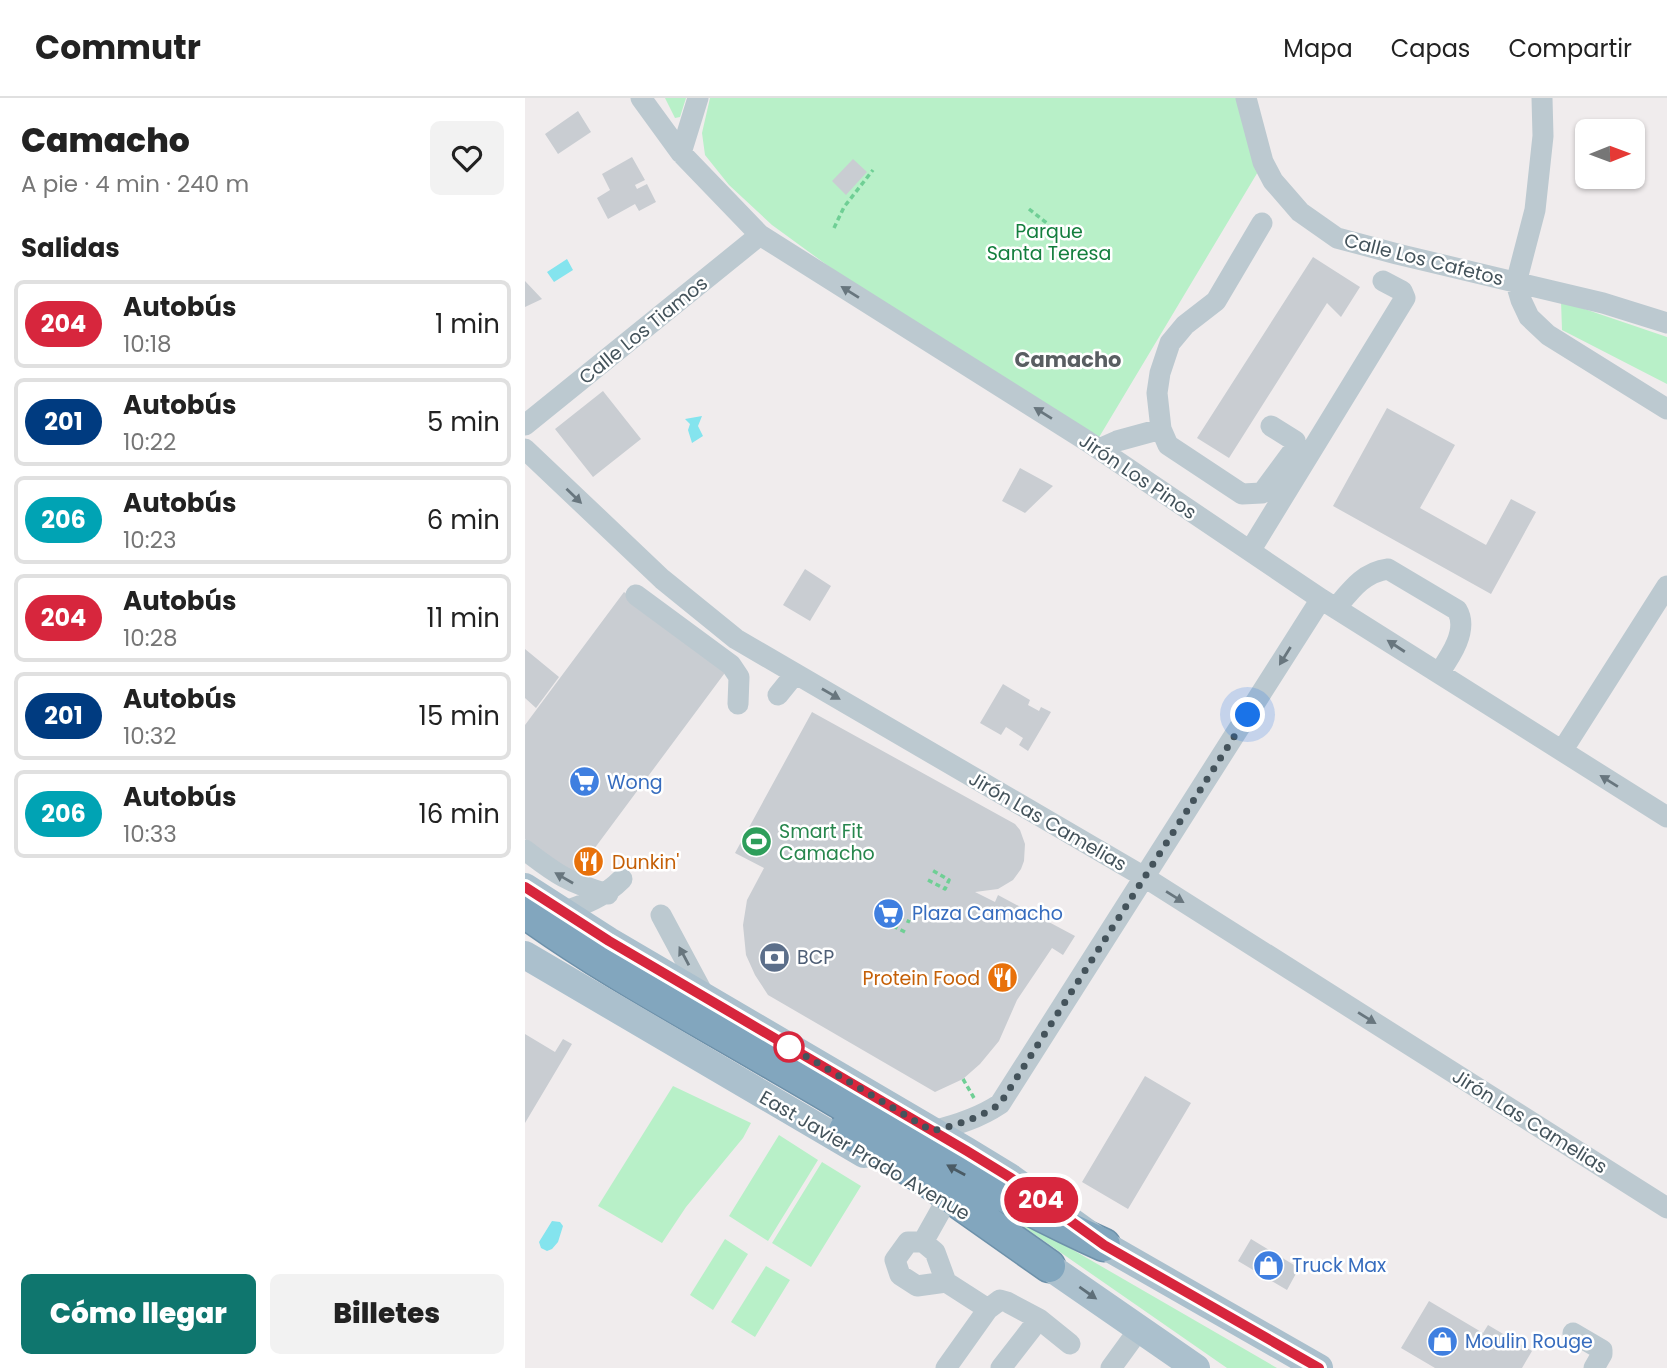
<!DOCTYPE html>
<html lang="es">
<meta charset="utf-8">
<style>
:root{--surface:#fff;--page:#f2f2f2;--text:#222;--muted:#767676;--line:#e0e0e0;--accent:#0f766e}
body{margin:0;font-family:Poppins,sans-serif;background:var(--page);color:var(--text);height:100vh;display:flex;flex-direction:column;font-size:26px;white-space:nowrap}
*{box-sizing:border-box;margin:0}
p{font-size:23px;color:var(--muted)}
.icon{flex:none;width:38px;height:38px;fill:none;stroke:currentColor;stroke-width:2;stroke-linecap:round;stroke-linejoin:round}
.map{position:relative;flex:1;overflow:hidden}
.sheet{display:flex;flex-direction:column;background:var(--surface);width:525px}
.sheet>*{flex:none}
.badge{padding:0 14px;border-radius:23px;font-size:24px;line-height:46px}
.needle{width:46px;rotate:89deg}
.fabs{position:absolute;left:1050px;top:21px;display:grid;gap:14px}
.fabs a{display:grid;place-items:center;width:70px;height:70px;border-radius:10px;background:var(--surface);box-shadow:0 2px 5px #0004;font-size:35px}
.you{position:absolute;width:35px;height:35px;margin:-18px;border:5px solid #fff;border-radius:50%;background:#1a73e8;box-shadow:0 0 0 10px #1a73e833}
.map>.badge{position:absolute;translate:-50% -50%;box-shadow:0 0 0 4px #fff}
h2{padding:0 21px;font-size:26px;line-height:63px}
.round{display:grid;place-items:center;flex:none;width:74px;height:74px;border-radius:10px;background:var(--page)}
.head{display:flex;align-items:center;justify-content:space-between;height:119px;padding:0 21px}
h1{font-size:33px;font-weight:800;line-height:52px}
.action{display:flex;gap:14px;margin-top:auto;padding:14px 21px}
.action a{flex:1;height:80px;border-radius:10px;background:var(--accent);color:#fff;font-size:28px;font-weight:800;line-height:80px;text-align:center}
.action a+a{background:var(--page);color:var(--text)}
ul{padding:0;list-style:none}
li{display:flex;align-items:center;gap:21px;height:88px;margin:0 14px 10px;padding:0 7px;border:4px solid var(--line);border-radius:10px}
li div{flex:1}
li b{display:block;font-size:26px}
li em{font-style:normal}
li .badge{min-width:77px;font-weight:700;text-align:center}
header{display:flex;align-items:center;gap:42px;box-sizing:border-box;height:98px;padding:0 35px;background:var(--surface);border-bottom:2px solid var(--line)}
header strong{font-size:33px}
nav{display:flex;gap:38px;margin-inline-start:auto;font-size:24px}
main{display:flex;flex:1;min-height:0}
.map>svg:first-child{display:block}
</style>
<header>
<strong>Commutr</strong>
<nav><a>Mapa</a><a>Capas</a><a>Compartir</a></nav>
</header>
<main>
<section class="sheet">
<div class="head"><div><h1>Camacho</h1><p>A pie · 4 min · 240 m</p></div><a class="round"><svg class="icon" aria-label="heart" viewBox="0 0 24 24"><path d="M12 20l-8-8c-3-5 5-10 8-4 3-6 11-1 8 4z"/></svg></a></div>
<h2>Salidas</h2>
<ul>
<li><span class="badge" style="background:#d7263d;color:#fff">204</span><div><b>Autobús</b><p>10:18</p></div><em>1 min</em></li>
<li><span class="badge" style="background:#003b80;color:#fff">201</span><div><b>Autobús</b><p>10:22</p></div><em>5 min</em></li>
<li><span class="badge" style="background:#00a3b4;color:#fff">206</span><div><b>Autobús</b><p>10:23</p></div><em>6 min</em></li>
<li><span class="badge" style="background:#d7263d;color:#fff">204</span><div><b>Autobús</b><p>10:28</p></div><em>11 min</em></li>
<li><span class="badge" style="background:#003b80;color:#fff">201</span><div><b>Autobús</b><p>10:32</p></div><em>15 min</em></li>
<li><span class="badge" style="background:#00a3b4;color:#fff">206</span><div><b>Autobús</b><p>10:33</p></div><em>16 min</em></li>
</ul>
<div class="action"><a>Cómo llegar</a><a>Billetes</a></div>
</section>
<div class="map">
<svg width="1142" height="1270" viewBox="0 0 1142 1270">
<rect width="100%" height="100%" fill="#f0eced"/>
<path fill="#b8f0c8" d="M140,0h21l-6,19 -5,1z
M185,0h531l18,72 -161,269 -256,-163 -70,-51 -43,-40 -24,-30 -3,-22z
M1036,203l106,36v47l-105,-54z
M148,988l78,37 -8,15 -57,69 -24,36 -64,-37z
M254,1037l39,25 -50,81 -39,-25z
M297,1064l39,24 -50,81 -39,-24z
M486,1116l266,154h-50l-219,-152z
M200,1141l23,15 -35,56 -23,-15z
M241,1168l24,14 -35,57 -24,-15z"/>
<path fill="#84e4ee" d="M42,161l6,11 -19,12 -7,-10z
M177,318l-4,10 5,10 -11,7 -4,-13 2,-6 -5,-5z
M27,1123l8,1 3,4 -5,16 -6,7 -5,2 -6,-3 -2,-6z"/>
<path fill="#c9cdd2" d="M53,13l13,21 -33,22 -13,-20z
M1108,38l12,2 -10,15 -1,7z
M107,59l13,23 -10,5 2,4 10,-5 9,18 -17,9 -4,-7 -27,15 -11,-21 13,-8 -8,-16z
M328,61l14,13 -21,23 -14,-14z
M788,159l47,30 -19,30 -14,-14 -98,155 -32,-20z
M0,183l17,18 -17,8z
M78,293l38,48 -48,38 -38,-48z
M862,310l68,37 -35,63 66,37 25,-46 25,13 -45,82 -158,-88z
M495,370l33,18 -28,27 -23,-12z
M280,471l26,17 -21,35 -27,-16z
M99,494l103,78 -153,206 -49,-37v-114z
M0,551l34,28 -23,31 -11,-10z
M478,586l27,16 -2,5 11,6 2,-4 10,5 -23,39 -9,-6 4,-7 -17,-11 -5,8 -21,-12z
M287,614l203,112 5,6 5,14 -1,17 -3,8 -8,11 -15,9 -23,3 20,10 3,-7 77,41 -12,19 -11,-7 -35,52 -18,41 -19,23 -17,15 -28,13 -167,-97 -13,-20 -9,-20 -3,-30 4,-25 17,-32 -29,-15z
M0,936l30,18 8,-13 9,5 -47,79z
M620,978l46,27 -63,106 -46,-27z
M726,1141l48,29 -12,22 -49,-29z
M904,1203l54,32 5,-8 44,26 -10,17h-87l-34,-20z"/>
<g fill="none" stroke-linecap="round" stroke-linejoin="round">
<defs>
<path id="highway" d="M0,814c80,58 169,105 254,155 107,62 212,127 325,178
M320,1032l82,50 122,86"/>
</defs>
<use href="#highway" stroke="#6d91aa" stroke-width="35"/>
<path stroke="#6fcf95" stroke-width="3.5" stroke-dasharray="5 3.5" stroke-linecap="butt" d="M504,111l19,15
M309,130l10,-21 29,-37
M403,782l17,9 4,-9 -17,-10
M380,834l-16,-8 4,-9 17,7
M438,981l11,19"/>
<path stroke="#bcc9d0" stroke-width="21" d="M116,0l40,55 79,82 327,206 234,158 346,218
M721,0l17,64 10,19 27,31 37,26 60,16 206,49 64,20
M1017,0l1,38 -8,74 -19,73 5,17 8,17 19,18 119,74
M156,55l17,-55
M737,125l-46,78 -31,24 -15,18 -10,30 -3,20 4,36 7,16 74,49 20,-1 31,-42 2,-10 -24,-15
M0,327l235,-190
M0,351l137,130 74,60 410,239 521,330
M574,351l18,-8 44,-12
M725,453l155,-253 -3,-7 -19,-10
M111,497l95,70 8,12 -1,27
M811,510c15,-18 28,-36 52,-39l69,41c12,20 -7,47 -18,63
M253,597l17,-21
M1037,653l105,-165
M0,752c31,24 44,33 83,44
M37,814c24,-8 42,-15 60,-33
M136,817l45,84
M407,1033c25,-6 47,-13 68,-27l321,-505
M398,1144l12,10 11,30
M463,1211l12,-9 7,2 32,17 -38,49
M514,1221l31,25
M1048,1235l29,17v4l-8,14
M421,1270l42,-59 -42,-27 -29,4 -17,-11 -5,-15 13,-18h15l23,-41
M586,1270l29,-40"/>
<path stroke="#abc0cd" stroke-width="28" d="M0,789l84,54 358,210 44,27 93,67 215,123
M0,857l339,199
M506,1156l165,114"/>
<use href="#highway" stroke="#82a6be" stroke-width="32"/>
</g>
<defs><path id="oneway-solid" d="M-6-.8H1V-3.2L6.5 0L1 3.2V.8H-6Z" transform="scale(1.75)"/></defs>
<g fill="#68767e">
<use href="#oneway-solid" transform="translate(325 194) rotate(-148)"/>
<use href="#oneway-solid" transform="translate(518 315) rotate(-148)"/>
<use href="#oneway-solid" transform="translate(49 398) rotate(44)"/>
<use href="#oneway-solid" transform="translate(871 548) rotate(-147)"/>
<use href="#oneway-solid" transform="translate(760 558) rotate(122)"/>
<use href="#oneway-solid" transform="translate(306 596) rotate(30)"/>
<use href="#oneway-solid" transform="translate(1084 683) rotate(-148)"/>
<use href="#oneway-solid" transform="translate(39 780) rotate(-150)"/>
<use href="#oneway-solid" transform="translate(650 799) rotate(32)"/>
<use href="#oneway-solid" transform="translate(159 858) rotate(-118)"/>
<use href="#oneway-solid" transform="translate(842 920) rotate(32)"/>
</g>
<use fill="#4a5b65" href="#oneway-solid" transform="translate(431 1072) rotate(-151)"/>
<use fill="#5e6e78" href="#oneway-solid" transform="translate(563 1195) rotate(35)"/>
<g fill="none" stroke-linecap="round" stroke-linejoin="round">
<defs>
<path id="line" d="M0,789l84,54 358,210 44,27 93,67 215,123"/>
</defs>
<use href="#line" stroke="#fff" stroke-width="16"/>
<use href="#line" stroke="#d7263d" stroke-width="10"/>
<path stroke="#44535b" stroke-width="7" stroke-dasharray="0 12.6" d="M264,949l-2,-2 145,86c25,-6 47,-13 68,-27l248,-389"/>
</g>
<defs>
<symbol id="supermarket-disc" viewBox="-11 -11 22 22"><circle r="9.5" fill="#3f7fe0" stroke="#fff"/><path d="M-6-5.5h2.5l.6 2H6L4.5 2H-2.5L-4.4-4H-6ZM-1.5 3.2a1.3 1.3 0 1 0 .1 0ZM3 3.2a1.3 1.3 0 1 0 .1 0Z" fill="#fff"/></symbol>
<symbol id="stadium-disc" viewBox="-11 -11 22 22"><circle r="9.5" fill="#2e9e5b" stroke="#fff"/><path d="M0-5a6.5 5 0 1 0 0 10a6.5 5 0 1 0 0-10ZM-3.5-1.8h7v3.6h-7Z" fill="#fff"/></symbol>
<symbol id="restaurant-disc" viewBox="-11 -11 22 22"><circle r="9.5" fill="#e8710a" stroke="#fff"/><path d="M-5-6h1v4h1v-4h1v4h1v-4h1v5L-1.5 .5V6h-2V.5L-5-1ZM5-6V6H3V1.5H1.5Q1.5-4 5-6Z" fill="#fff"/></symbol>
<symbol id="bank-disc" viewBox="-11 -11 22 22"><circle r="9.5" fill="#5c6f8a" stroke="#fff"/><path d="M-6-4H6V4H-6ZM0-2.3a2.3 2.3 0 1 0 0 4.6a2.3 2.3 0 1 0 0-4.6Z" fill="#fff"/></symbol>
<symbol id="shop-disc" viewBox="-11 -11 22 22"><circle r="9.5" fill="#3f7fe0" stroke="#fff"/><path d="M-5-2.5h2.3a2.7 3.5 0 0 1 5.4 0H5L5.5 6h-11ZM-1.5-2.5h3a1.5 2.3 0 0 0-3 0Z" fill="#fff"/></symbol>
</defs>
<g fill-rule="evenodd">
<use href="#supermarket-disc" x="42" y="666" width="35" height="35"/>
<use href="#stadium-disc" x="214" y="726" width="35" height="35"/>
<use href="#restaurant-disc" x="46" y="746" width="35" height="35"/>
<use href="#supermarket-disc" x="346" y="798" width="35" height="35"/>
<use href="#bank-disc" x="232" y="842" width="35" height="35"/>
<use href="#restaurant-disc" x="460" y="862" width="35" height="35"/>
<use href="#shop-disc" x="726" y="1150" width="35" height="35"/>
<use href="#shop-disc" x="900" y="1226" width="35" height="35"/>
</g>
<circle fill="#fff" stroke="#d7263d" stroke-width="3.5" cx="264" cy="949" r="14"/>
<g text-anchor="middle" stroke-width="5" stroke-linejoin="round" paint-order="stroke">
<g font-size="19" fill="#137e3d" stroke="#fff">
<text x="524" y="140">Parque<tspan x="524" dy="22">Santa Teresa</tspan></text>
</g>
<g font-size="19" fill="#44535b" stroke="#fff">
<text transform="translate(899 161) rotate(14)" y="7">Calle Los Cafetos</text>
<text transform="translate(118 232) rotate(-39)" y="7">Calle Los Tiamos</text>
<text transform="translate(613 378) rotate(34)" y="7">Jirón Los Pinos</text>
<text transform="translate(523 723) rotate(30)" y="7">Jirón Las Camelias</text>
<text transform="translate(1005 1023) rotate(32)" y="7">Jirón Las Camelias</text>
<text transform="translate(340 1057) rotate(30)" y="7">East Javier Prado Avenue</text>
</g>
<g font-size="19" fill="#366cbe" stroke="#fff" text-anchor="start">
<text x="82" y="691">Wong</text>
<text x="387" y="822">Plaza Camacho</text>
<text x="767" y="1174">Truck Max</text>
<text x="940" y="1250">Moulin Rouge</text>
</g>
<g font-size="19" fill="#27864d" stroke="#fff" text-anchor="start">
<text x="254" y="740">Smart Fit<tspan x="254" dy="22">Camacho</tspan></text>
</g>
<g font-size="19" fill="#c56008" stroke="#fff" text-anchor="start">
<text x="87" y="771">Dunkin'</text>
<text x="455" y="887" text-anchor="end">Protein Food</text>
</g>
<g font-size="19" fill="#4e5e75" stroke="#fff" text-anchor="start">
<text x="272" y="866">BCP</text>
</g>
<g font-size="21" font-weight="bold" fill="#595e62" stroke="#fff">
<text x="543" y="269">Camacho</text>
</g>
</g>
</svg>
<div class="fabs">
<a><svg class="needle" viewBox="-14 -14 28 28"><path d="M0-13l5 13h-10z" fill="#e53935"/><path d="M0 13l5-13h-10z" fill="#767676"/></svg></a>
</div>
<div class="you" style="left:723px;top:617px"></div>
<b class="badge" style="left:516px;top:1102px;background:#d7263d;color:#fff">204</b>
</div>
</main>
